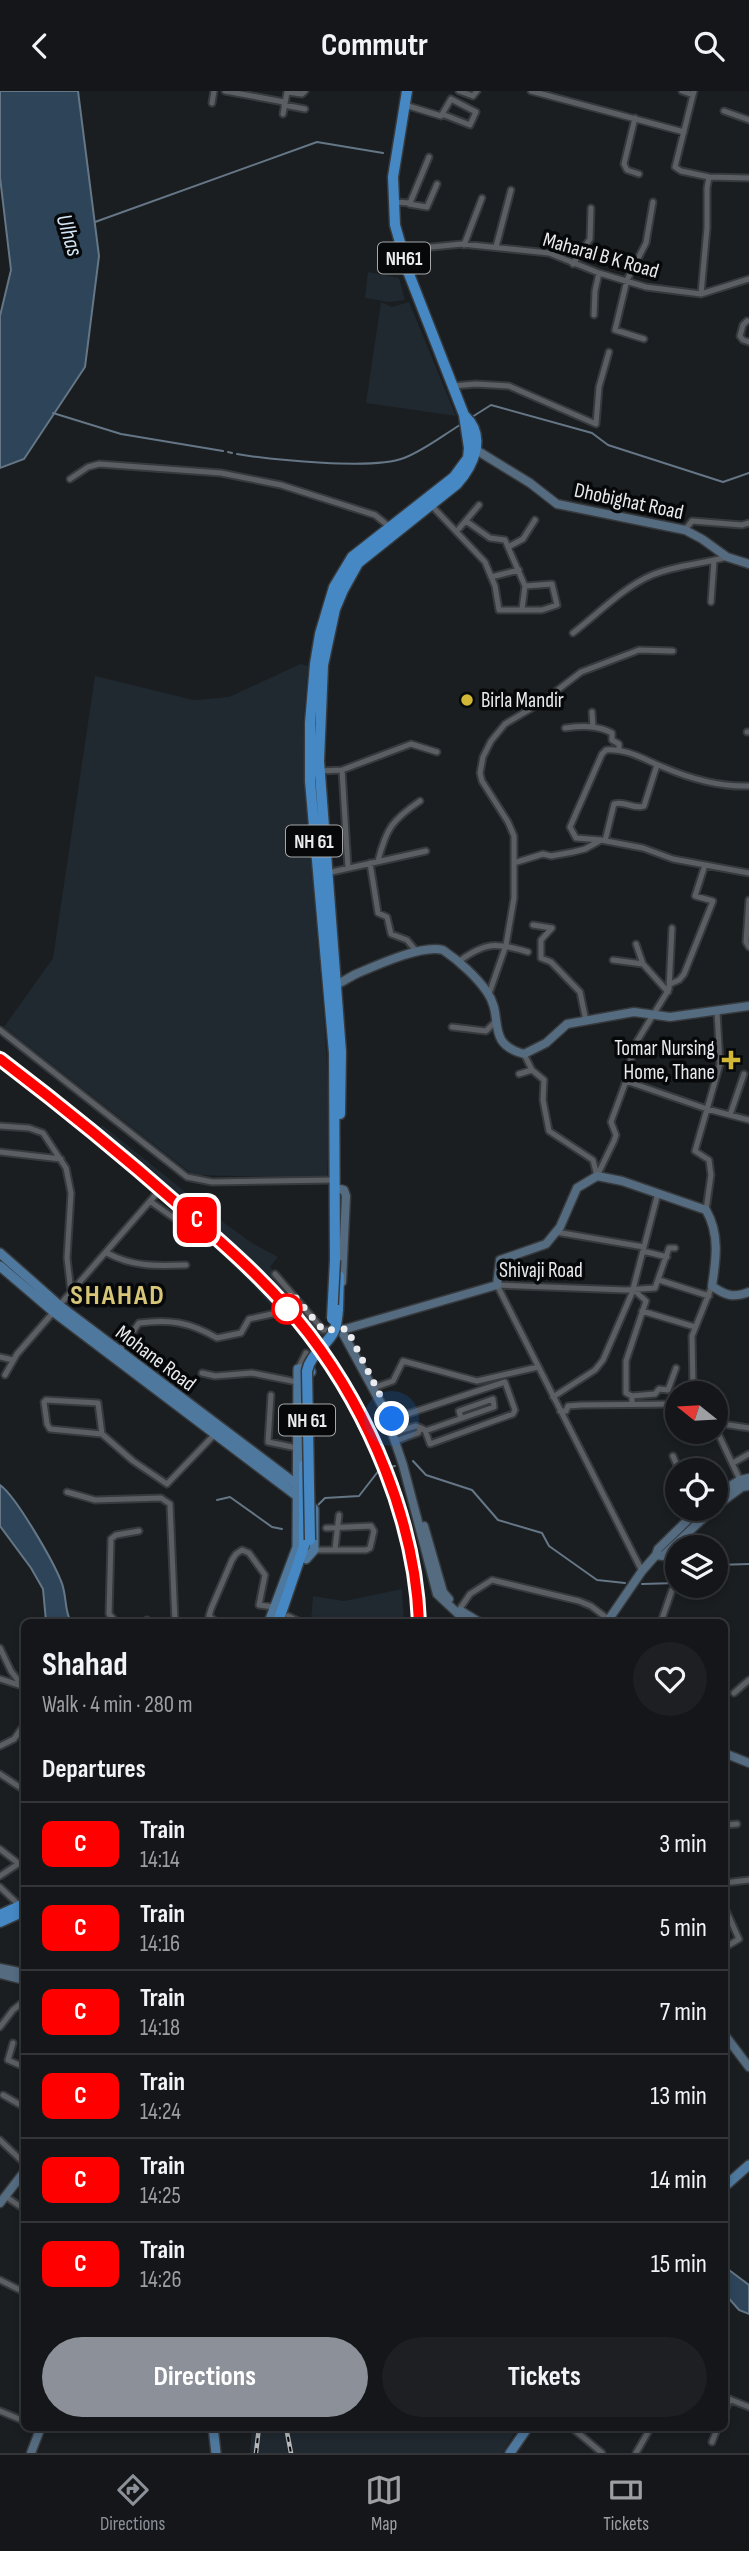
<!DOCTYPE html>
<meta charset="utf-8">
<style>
:root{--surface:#141619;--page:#1d1f22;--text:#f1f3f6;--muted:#9d9fa2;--line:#333538;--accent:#8c9099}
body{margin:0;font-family:"Sofia Sans Condensed",sans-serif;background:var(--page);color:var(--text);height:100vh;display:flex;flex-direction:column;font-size:26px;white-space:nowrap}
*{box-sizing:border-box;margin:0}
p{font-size:23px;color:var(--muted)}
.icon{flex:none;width:38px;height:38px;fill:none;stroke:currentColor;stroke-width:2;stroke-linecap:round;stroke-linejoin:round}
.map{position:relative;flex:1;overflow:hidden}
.details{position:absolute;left:21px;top:1528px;width:707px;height:812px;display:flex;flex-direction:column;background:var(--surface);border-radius:10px;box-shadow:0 4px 10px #0003,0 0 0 2px var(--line)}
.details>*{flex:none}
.badge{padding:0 14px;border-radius:10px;font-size:24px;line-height:46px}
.needle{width:46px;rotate:288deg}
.fabs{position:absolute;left:665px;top:1290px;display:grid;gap:14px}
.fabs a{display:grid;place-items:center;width:63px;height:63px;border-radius:50%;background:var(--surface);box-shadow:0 4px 10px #0003,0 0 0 2px var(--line);font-size:35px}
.you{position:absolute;width:35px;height:35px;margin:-18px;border:5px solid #fff;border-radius:50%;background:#1a73e8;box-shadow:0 0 0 10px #1a73e833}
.map>.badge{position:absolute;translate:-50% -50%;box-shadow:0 0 0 4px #fff}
h2{padding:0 21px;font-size:26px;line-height:63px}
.round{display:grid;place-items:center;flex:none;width:74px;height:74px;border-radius:37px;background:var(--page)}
.summary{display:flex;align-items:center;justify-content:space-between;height:119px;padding:0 21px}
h1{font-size:33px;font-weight:700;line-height:52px}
.cta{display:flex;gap:14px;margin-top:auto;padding:14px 21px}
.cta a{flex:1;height:80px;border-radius:42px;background:var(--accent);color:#fff;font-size:28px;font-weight:700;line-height:80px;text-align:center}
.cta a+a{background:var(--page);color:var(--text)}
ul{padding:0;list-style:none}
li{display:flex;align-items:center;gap:21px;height:84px;padding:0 21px;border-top:2px solid var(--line)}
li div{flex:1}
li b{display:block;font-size:26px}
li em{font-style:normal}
li .badge{min-width:77px;font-weight:700;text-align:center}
header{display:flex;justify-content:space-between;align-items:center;height:91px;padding:0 21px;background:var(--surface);font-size:32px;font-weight:700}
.menu{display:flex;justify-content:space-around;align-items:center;height:98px;border-top:2px solid var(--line);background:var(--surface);font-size:19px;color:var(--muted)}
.menu a{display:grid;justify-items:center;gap:4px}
.menu .on{color:var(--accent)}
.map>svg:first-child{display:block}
</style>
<header><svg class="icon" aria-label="back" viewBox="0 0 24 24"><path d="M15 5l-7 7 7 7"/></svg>Commutr<svg class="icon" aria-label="search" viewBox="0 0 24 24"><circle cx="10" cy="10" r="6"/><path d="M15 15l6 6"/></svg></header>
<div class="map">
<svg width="749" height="2362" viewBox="0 0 749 2362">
<rect width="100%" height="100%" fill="#1a1e21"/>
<path fill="#202830" d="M368,181l31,6 6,22 -16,2 -24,-4z
M381,211l11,5 17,-5 47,114 -90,-13z
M300,573l8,2 -5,58 2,70 20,238 5,90 -3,56 -134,-3 -189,-148 49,-69 42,-282 99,24 35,-3z
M102,1034l117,94 33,24 26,14 -8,10 57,62 -2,5 -15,14 -19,-25 -3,2 -35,-40 -119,-116 -41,-33z
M402,1498l2,33h-93l2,-26 31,5z
M252,2336h266l-15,26h-253z"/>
<path fill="#2d4459" stroke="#657686" stroke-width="2" d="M0,0h78l21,165 -14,111 -61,92 -24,9v-152l11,-46 -11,-93z
M0,1394c16,11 53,76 61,96 6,13 3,30 10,41l-25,-1 -3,-32 -12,-21 -31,-42z
M725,2176l24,18v29l-10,-4 -14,-16z"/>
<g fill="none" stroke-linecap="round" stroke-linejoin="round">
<path stroke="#657686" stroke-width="2" d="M95,131l222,-80 66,11
M53,322l68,21 102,17
M472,326l19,-12 101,28 16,12 115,37 26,-9
M228,361l4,1
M237,363c35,6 137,16 167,4 19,-7 38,-22 56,-33
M413,1370l13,14 46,15 26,30 44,13 7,13 48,34 28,3
M217,1409l13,-3 42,30 10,2
M316,1416l9,-9 34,-2 21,-27 15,-3
M716,1474l33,-1
M642,1493l35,-1"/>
<defs>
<path id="street" d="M225,0l59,11
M459,0l14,5 4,-5
M531,0l153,41
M682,0l11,4
M694,0l-19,76 6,4 28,6 -2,11v40l-6,66
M212,12l2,-12
M284,14l21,4
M405,14l36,11 10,-17 25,13 -6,13 -28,-11
M724,20l25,9
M283,23l4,-22 15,2 3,-3
M635,27l-11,46 3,6 12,4
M709,86l40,1
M393,111l17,1 19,-46
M409,113l18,3 10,-23
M464,154l18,-47
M496,156l15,-57
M401,159l61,-6 87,9 50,20 47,14 55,7 48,-15
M573,173l17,-25 1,-31
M594,224l1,-24 4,-18
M747,230l-4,4 -3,11 3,4 6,2
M644,248l-29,-9 12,-50 19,-37 7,-41
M452,295l24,-2 33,2 87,38 3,-37 10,-35
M70,388l18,-12 11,-3 122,9 60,12 94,30 16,13
M430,413l55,58 10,24 4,24h43l15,-5 -5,-21 -27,2 -20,-46 -15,-2 -24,-17
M685,439l7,-9 50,4 7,-2
M457,440l22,-26
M510,455l13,-7 12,-19
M491,486l28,-7
M711,511l3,-41
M522,518l3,-23
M573,542c26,-20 49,-45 79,-58 24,-10 50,-11 75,-18
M592,621l1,15
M565,637c16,-2 33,-3 47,5v7l7,4v6
M747,641h2
M342,679l6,98
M320,680l22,-1 69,-26 26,8
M601,749l-25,-2 -6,-11 32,-73 4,-4c21,-2 39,10 57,17 28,12 56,20 86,19
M605,750l9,-37c10,-4 20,6 30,2l13,-41
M378,770c8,-32 14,-41 42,-60
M517,771l26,-8 8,2 22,-4 12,-3 16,-9 42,8 30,11 76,14
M370,772l8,50 9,4 4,17 16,6 10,12
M327,782l99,-22
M749,809l-3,42 3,5
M533,834l19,3 -11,12v18l10,4 29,30 6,29
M636,853l7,20
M613,869l30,4 25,28
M458,871c27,-20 38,-20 70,-10
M670,893l9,-4 5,-6 29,-73 -18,-5 10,-31
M489,903l17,-49 8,-47v-62l-6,-14 -26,-41 -2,-8 3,-16 8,-16 14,-17 37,-22 39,-30 58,-22 34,1
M452,936l34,4 10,-10
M0,939l187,147 25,5 123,-2
M524,963l8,16 12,10 -1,20 6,31 44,29 4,16
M519,983l13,-4
M626,990l81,28 42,11
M730,1024l14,-41
M0,1035l29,2 14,5 23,35 5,25 -4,65 4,34
M0,1061l61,7
M597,1085l17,-35 2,-6 -5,-13 15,-41 8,-35 35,-57 3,-61
M151,1111l23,16
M706,1119l5,-35 -2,-15 -14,-9 25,-87 -3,-52
M556,1141l88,15
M643,1160l24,6
M107,1162c26,14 49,13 79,12
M275,1183l48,56h12
M659,1189l50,16
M497,1194l145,286
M497,1194l129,5 29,-2 14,-40h6
M642,1220l53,16
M119,1260l20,-28c31,-4 50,-1 78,15l24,-5 8,-14 28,-6
M0,1266l13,3
M298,1278l8,-16
M202,1282l13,3 37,-3 45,9
M5,1284l12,-21 141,-162 -82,-71
M373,1297l20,-7 10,-20 74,20 61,-14
M697,1302l-4,-6 -1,-51 20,-50
M271,1304l-3,47 29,6
M632,1305l23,-2 4,-5 9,1 8,-22
M553,1306l42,-27 8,-10 29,-67 26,-100
M632,1313v-8l-6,-3v-32l20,-60 -13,-12
M560,1320h6l2,-5 13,-1 96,-1
M392,1328l113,-37 10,28 -2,4 -83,30 -5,-14 -4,-2
M716,1332l33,5
M716,1338l24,51
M425,1340l69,-24 -1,-8 -34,12 2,7
M392,1342l24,-7 5,2
M102,1343l-52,-5 -3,-5 -3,-22 2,-2 52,3 4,31 31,27 34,23 48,-50
M395,1350l23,-8 3,-5
M673,1365l6,14
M733,1372l16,-9
M67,1401l28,8 66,-2 9,6 5,118
M335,1458l4,-34
M314,1459h52l4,-2 4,-17 -3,-5 -45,2
M459,1519l11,-16 22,-14 87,21 12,5 21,16
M288,1525l12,6
M147,1529l1,2
M116,1531l-7,-8 2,-75 5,-4 23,-4
M216,1531l-7,-6 2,-7 21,-49 4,-6 6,-4 7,3 16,22 -6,30 15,2
M661,1531l11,-32
M0,1557l11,23 13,17
M0,1588l22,7
M734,1602l15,-13
M0,1655l14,-7 10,-14
M0,1683l24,16
M724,1734l13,-1
M0,1758l18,14
M0,1785l24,-16
M724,1792l25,-3
M0,1796l20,19
M724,1815l15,33 -15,9
M0,1936l13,-17 11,-9
M13,1952l-5,17 16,7
M3,2004l21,12
M0,2049l24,23
M5,2105l19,13
M0,2189l24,12
M724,2306l25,10
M0,2320l24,10
M724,2321l6,-13
M571,2336l31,26
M712,2351l6,-15
M636,2362l15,-26"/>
<path id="secondary" d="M473,357l57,35 27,21 128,26 17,9 25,18 22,7
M331,895c9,-1 16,-8 25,-12 21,-9 67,-30 87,-24 15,10 34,27 44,42 18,25 -3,51 37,62l22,-11 21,-19 67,-12 36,5 79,-11
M340,1098l4,1 2,6 -4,86
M340,1237l44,81 19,56 34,129 30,28
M342,1239l155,-45 3,-25 46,-16 14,-17 17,-39 20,-12 25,5 84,29c14,24 10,50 6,76 14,10 22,12 37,6
M716,1404l24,-15 9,-2
M716,1415l26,-19 7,-1
M424,1435l19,66 6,7
M656,1464l7,1 50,-47
M461,1520l18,11
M607,1531l35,-51 14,-16 2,-6 41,-40
M724,1662l25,10
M0,1877l24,5
M0,1883l24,6
M724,1943l25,33
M0,2112l24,-31
M31,2362l10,-26"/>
<path id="primary" d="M0,1162l60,53 236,178
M0,1175l55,47 242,183
M306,1468l8,-9v-41
M269,1531l28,-75 1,-178 11,-1 2,4
M724,2096l25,-22
M213,2336l3,26
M510,2362l18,-26"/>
<path id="highway" d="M340,1023l1,-62 -22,-291 4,-96 12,-56 8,-19 15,-27 99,-79c16,-18 30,-47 8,-68
M335,1169l-1,-207 -24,-272v-58l5,-59 5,-30 14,-47 18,-30 102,-80 14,-19 1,-10 -5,-33 -55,-141 -14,-49 -2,-48 14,-86
M338,1219l1,-34
M278,1531l26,-76v-81
M0,1824l24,-11
M0,1831l24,-11"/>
</defs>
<use href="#street" stroke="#373a3d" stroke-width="9"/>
<use href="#secondary" stroke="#373a3d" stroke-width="11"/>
<use href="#primary" stroke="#373a3d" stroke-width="12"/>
<use href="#highway" stroke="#373a3d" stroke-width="13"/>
<use href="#street" stroke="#5b5f64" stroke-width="5"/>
<use href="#secondary" stroke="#546b80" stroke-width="8"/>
<use href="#primary" stroke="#4e789d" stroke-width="9"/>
<use href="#highway" stroke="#4588c3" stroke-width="10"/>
<defs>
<path id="rail" d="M0,962l137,109 76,67 40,37 64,72 19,27 27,49 40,93 11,51 9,64
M286,2336l5,26
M256,2362l3,-26"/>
</defs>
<use href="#rail" stroke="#b6b9bc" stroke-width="4.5"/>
<use href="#rail" stroke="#060809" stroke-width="2" stroke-dasharray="5" stroke-linecap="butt"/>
<defs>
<path id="highway-bridge" d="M332,1228l3,-59
M310,1449l-3,-169c3,-16 18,-24 26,-38 4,-7 4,-15 5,-23"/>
</defs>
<use href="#highway-bridge" stroke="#373a3d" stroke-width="13" stroke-linecap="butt"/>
<use href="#highway-bridge" stroke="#4588c3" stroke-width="10"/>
</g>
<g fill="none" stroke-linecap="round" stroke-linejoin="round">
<defs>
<path id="line" d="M0,968c62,47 122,96 181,148 45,39 91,79 128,127 61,80 106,187 110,288"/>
</defs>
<use href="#line" stroke="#fff" stroke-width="16"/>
<use href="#line" stroke="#f00" stroke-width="10"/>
<path stroke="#e9ebee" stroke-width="7" stroke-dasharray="0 12.6" d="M287,1218l4,-17 32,38 24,-1 45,90"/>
</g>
<g fill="#d2b736" stroke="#060809" stroke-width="2.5">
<circle cx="467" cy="609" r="7"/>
<path d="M727.5 958.5h7v7h7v7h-7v7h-7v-7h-7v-7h7z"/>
</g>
<circle fill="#fff" stroke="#f00" stroke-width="3.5" cx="287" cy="1218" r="14"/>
<g text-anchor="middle" stroke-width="7" stroke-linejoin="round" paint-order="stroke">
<g fill="#060809" stroke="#a5a7a9" stroke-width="2">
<rect x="378" y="151.5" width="52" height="31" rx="5"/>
<rect x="286" y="734.5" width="56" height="31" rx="5"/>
<rect x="279" y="1313.5" width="56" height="31" rx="5"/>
</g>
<g font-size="19" font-weight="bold" fill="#e9ebee">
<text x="404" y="174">NH61</text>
<text x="314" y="757">NH 61</text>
<text x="307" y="1336">NH 61</text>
</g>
<g font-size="21" fill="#e9ebee" stroke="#060809">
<text transform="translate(601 164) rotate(16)" y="7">Maharal B K Road</text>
<text transform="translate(629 410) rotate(12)" y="7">Dhobighat Road</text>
<text x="541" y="1186">Shivaji Road</text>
<text transform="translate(156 1267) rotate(37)" y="7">Mohane Road</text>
</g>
<g font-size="21" fill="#e9ebee" stroke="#060809" text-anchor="start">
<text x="481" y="616">Birla Mandir</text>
<text x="715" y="964" text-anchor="end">Tomar Nursing<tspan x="715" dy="24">Home, Thane</tspan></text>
</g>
<g font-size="23" font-style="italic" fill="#d4e6f7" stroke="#060809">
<text transform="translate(70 144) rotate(73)" y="8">Ulhas</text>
</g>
<g font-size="28" font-weight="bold" letter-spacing="2" fill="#d7c578" stroke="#060809">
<text x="118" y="1213">SHAHAD</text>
</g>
</g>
</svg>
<div class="fabs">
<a><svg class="needle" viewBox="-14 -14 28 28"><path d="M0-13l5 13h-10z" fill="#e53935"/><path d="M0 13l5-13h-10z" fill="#9d9fa2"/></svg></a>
<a><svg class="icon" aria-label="locate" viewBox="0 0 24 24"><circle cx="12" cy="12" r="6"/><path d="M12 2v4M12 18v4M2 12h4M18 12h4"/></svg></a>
<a><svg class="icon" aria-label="layers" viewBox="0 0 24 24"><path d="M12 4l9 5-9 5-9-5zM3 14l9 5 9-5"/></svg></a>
</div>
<div class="you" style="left:392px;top:1328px"></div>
<b class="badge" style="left:197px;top:1129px;background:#f00;color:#fff">C</b>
<section class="details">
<div class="summary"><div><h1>Shahad</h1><p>Walk · 4 min · 280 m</p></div><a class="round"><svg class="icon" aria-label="heart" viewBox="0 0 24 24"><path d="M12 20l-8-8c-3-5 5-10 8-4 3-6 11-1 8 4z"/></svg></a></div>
<h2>Departures</h2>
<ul>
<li><span class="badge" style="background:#f00;color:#fff">C</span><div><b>Train</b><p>14:14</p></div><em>3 min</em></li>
<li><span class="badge" style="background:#f00;color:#fff">C</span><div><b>Train</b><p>14:16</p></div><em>5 min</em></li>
<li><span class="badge" style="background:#f00;color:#fff">C</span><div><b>Train</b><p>14:18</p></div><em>7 min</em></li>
<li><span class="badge" style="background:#f00;color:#fff">C</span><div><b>Train</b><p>14:24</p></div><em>13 min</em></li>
<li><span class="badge" style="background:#f00;color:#fff">C</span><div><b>Train</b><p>14:25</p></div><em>14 min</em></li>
<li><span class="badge" style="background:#f00;color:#fff">C</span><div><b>Train</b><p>14:26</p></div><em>15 min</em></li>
</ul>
<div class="cta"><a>Directions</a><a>Tickets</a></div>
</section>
</div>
<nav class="menu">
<a class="on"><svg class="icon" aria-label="directions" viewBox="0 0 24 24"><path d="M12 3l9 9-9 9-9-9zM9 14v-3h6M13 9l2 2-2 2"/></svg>Directions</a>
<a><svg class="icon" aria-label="map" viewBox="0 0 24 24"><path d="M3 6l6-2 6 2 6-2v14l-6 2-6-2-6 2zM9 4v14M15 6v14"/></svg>Map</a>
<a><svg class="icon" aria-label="tickets" viewBox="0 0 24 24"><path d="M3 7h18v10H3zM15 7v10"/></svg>Tickets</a>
</nav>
